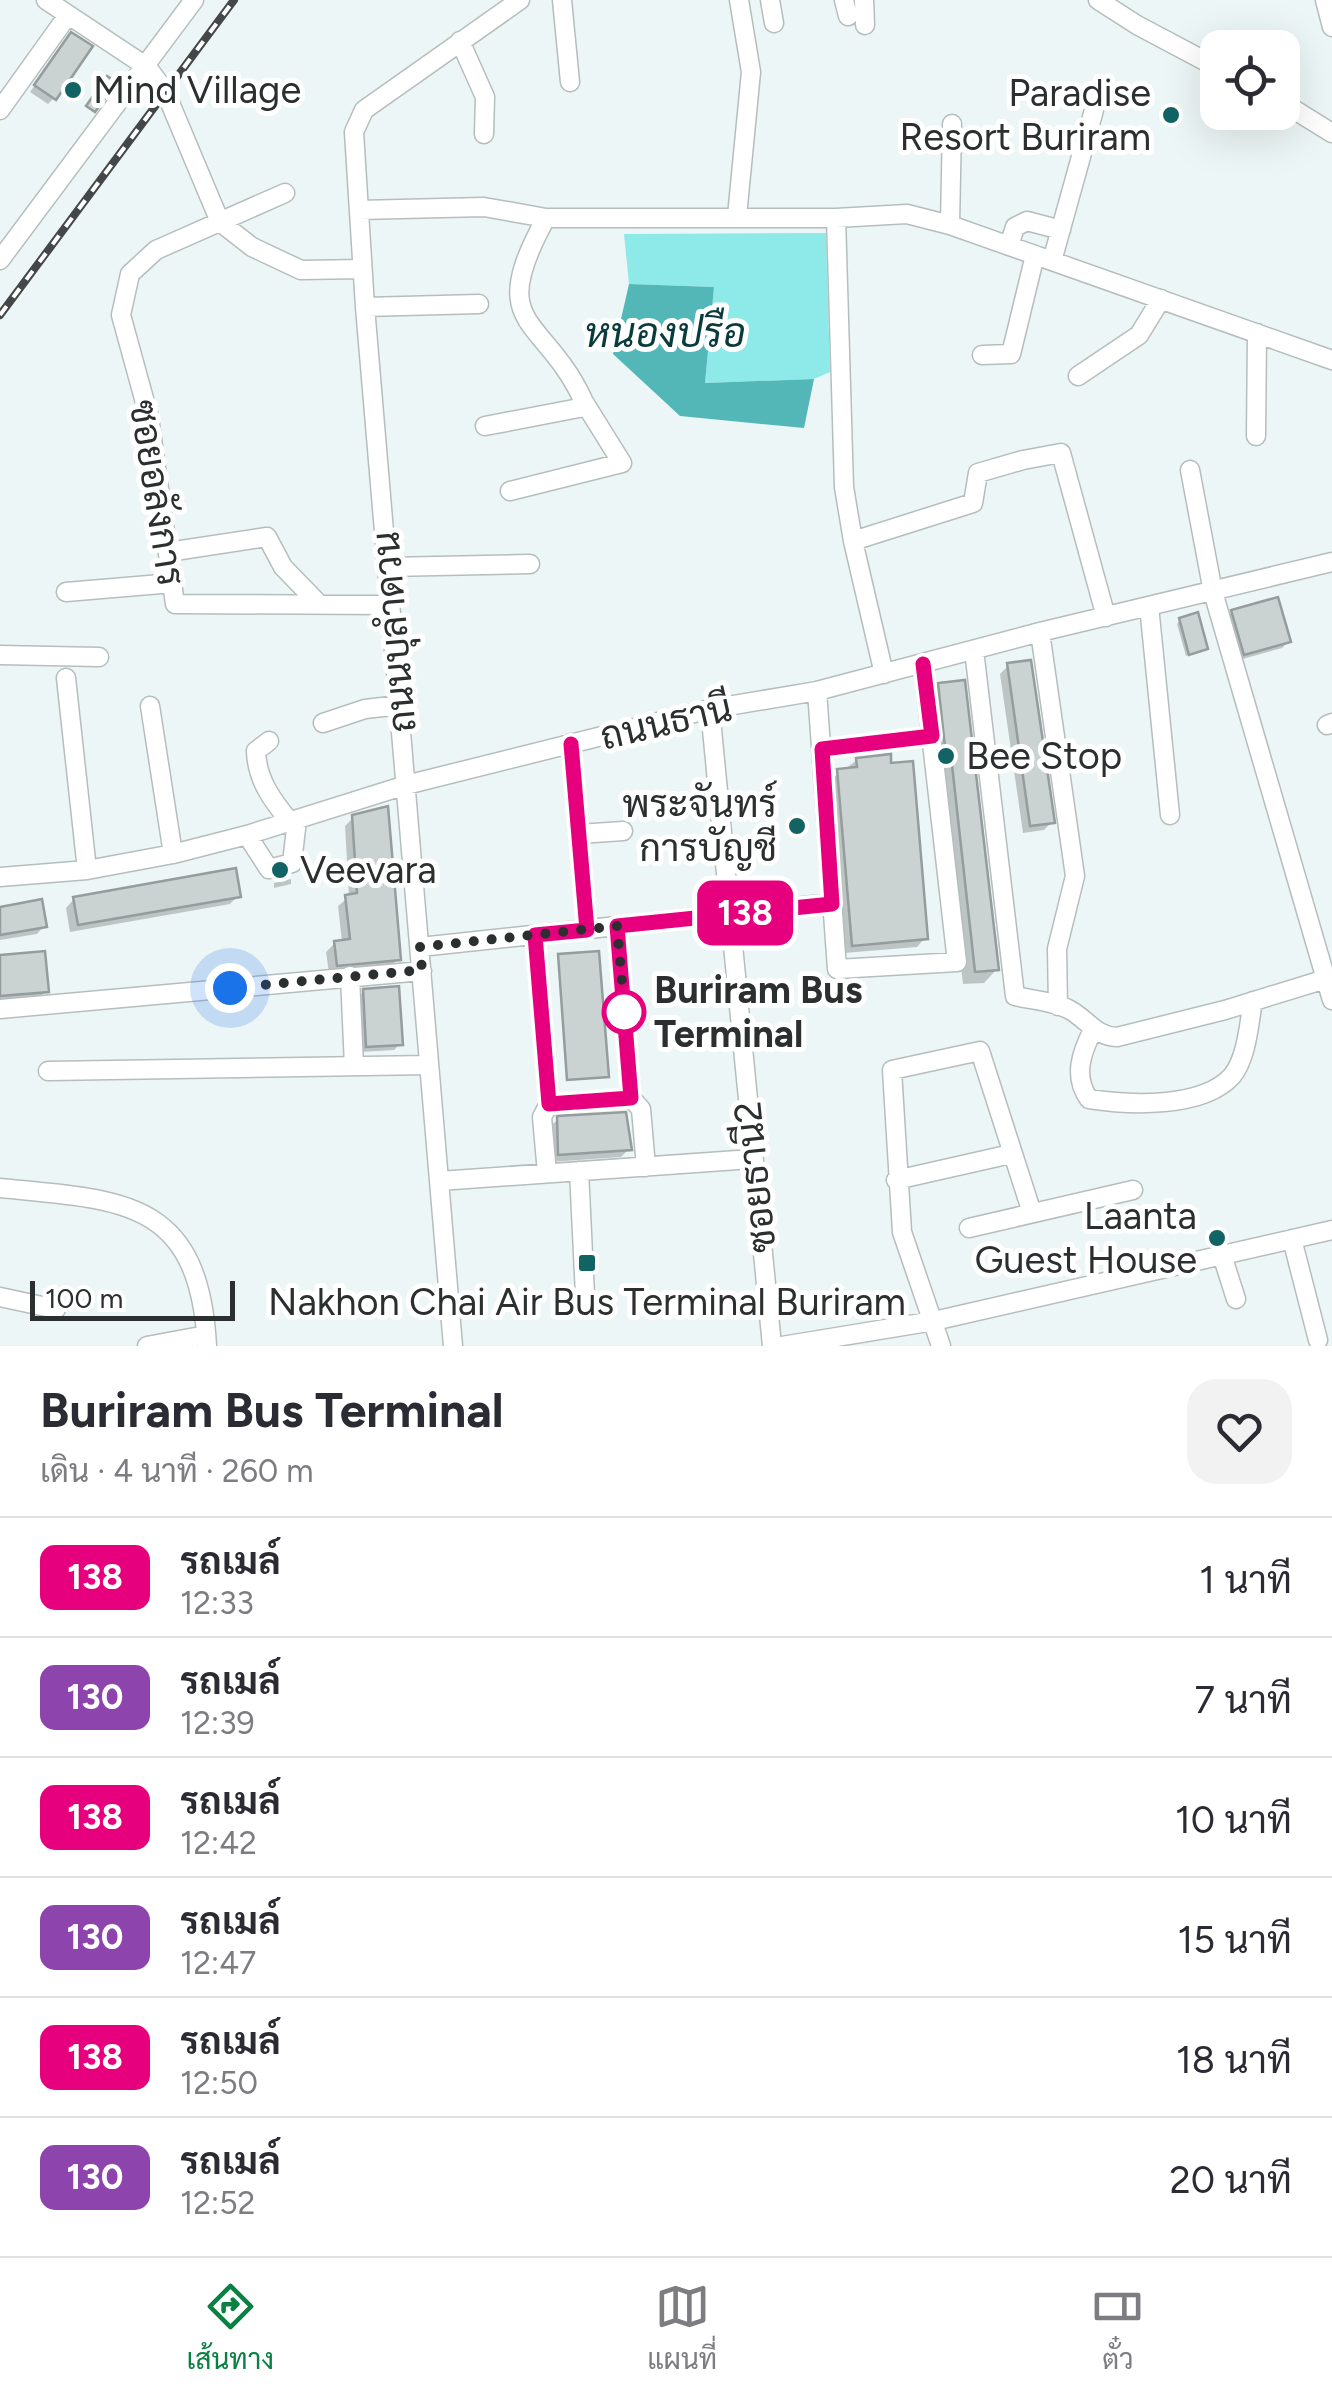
<!DOCTYPE html>
<html lang="th">
<meta charset="utf-8">
<style>
:root{--surface:#fff;--page:#f2f2f3;--text:#2b2b33;--muted:#7c7c81;--line:#e1e1e2;--accent:#0b8043}
body{margin:0;font-family:Figtree,Sarabun,sans-serif;background:var(--page);color:var(--text);height:100vh;display:flex;flex-direction:column;font-size:38px;white-space:nowrap}
*{box-sizing:border-box;margin:0}
p{font-size:32px;color:var(--muted)}
.icon{flex:none;width:55px;height:55px;fill:none;stroke:currentColor;stroke-width:2;stroke-linecap:round;stroke-linejoin:round}
.map{position:relative;height:1346px;overflow:hidden}
.drawer{display:flex;flex-direction:column;background:var(--surface);flex:1}
.drawer>*{flex:none}
.badge{padding:0 20px;border-radius:15px;font-size:35px;line-height:65px}
.buttons{position:absolute;left:1200px;top:30px;display:grid;gap:20px}
.buttons a{display:grid;place-items:center;width:100px;height:100px;border-radius:20px;background:var(--surface);box-shadow:0 10px 40px #0002;font-size:50px}
.scale{position:absolute;left:30px;bottom:25px;width:205px;box-sizing:border-box;padding-left:10px;border:5px solid #2c2f2f;border-top:0;font-size:28px;line-height:35px;white-space:nowrap;color:#2c2f2f;-webkit-text-stroke:8px #fff;paint-order:stroke}
.you{position:absolute;width:50px;height:50px;margin:-25px;border:8px solid #fff;border-radius:50%;background:#1a73e8;box-shadow:0 0 0 15px #1a73e833}
.map>.badge{position:absolute;translate:-50% -50%;box-shadow:0 0 0 5px #fff}
.round{display:grid;place-items:center;flex:none;width:105px;height:105px;border-radius:30px;background:var(--page)}
.headline{display:flex;align-items:center;justify-content:space-between;height:170px;padding:0 40px}
h1{font-size:48px;font-weight:700;line-height:75px}
ul{padding:0;list-style:none}
li{display:flex;align-items:center;gap:30px;height:120px;padding:0 40px;border-top:2px solid var(--line)}
li div{flex:1}
li b{display:block;font-size:38px}
li em{font-style:normal}
li .badge{min-width:110px;font-weight:700;text-align:center}
.menu{display:flex;justify-content:space-around;align-items:center;height:140px;border-top:2px solid var(--line);background:var(--surface);font-size:28px;color:var(--muted)}
.menu a{display:grid;justify-items:center;gap:5px}
.menu .active{color:var(--accent)}
.map>svg:first-child{display:block}
</style>
<div class="map">
<svg width="1332" height="1346" viewBox="0 0 1332 1346">
<rect width="100%" height="100%" fill="#edf6f6"/>
<path fill="#8ee9e9" d="M826,233l4,139 -16,7 -109,4 9,-96 -85,-3 -5,-50z"/>
<path fill="#53b7b8" d="M629,284l85,3 -9,96 109,-4 -10,49 -124,-12 -67,-62z"/>
<path fill="#0003" d="M66,41l-12,57 -6,6 -18,-12z
M1232,612l56,30 -6,6 -43,12 -12,-42z
M1180,620l26,28 -4,4 -16,4 -9,-32z
M1008,666l44,156 -8,8 -21,3 -23,-159z
M939,685l58,284 -13,14 -21,1 -25,-225 -12,-60z
M857,760l68,178 -8,9 -73,6 -14,-173z
M354,817l44,142 -8,9 -61,5 -3,-21 9,-9 7,-1 -4,-36 11,-9 -4,-71z
M291,879v5l-17,4v-5z
M238,896l-8,8 -160,28 -4,-24 8,-9z
M0,910l44,16 -7,8 -37,6z
M0,958l46,33 -7,7 -39,4z
M364,991l36,53 -6,6 -33,2 -3,-55z
M558,1119l71,30 -8,8 -71,5 -1,-34z"/>
<path fill="#cad2d2" stroke="#949c9c" stroke-width="2.5" d="M71,32l22,14 -37,54 -22,-15z
M107,76l10,6 -22,30 -9,-6z
M1278,597l13,45 -47,13 -13,-45z
M1198,612l10,37 -19,6 -10,-37z
M1031,660l24,163 -25,3 -23,-163z
M965,680l34,290 -24,2 -25,-225h-5l-7,-64z
M891,754v9l22,-2 15,178 -76,7 -15,-177 20,-2 -1,-9z
M388,806l13,154 -64,6 -3,-25 16,-2 -5,-44 12,-2 -5,-78z
M236,868l5,29 -163,28 -5,-28z
M42,899l5,28 -47,8v-28z
M45,951l4,41 -49,4v-41z
M599,951l10,126 -42,3 -9,-126z
M399,986l4,59 -37,2 -3,-58z
M626,1112l6,38 -74,5 -1,-39z"/>
<g fill="none" stroke-linecap="round" stroke-linejoin="round">
<defs>
<path id="minor" d="M46,0l101,67 18,24 55,131 32,25 49,23 61,-1
M562,0l8,82
M770,0l4,23
M844,0l4,16
M864,0l1,25
M1098,0l39,25 81,43
M1325,0l7,27
M460,41l25,56 -1,37
M1282,102l50,31
M0,110l68,-95
M285,193l-129,57 -26,24 -9,41 28,102 26,187 216,1
M359,210l125,-3 62,11h290l71,-4 43,11 382,135
M737,216l14,-144 -12,-72
M836,218l8,269 9,54 31,133
M950,225l2,-101
M1009,246l6,-19 12,-6 34,9
M0,260l194,-260
M1052,261l42,-151
M365,307l114,-3
M982,355l29,-1 24,-99
M1078,376l61,-41 22,-36
M485,426l94,-18 5,-6c-40,-88 -100,-72 -38,-184
M1256,436l1,-103
M1190,470l23,122 119,408
M510,491l112,-28 -38,-61
M853,541l120,-38 5,-30 45,-13 38,-7 45,164
M168,552l99,-15 16,30 36,37
M388,567l142,-3
M66,592l107,-9
M1149,606l21,209
M1040,632l35,244 -18,73 1,57
M974,650l41,346c17,4 39,5 55,14 18,10 25,26 47,27l108,-27 107,-33
M0,655l99,2
M66,678l21,192
M817,691l20,278 120,-7 -34,-298
M150,706l23,148
M710,709l62,637
M323,723l42,-14 35,-4
M1327,725l5,-2
M269,741l-13,10c1,29 16,49 34,71
M571,743l16,186
M822,749l109,-13
M579,834l44,-3
M247,835l22,34 23,-6 5,-43
M0,877l87,-7 86,-16 74,-19 159,-50 304,-76 107,-18 223,-59 292,-70
M617,926l14,172
M535,935l14,169
M420,947l412,-44
M350,976l4,90
M0,1009l422,-38
M1093,1030c-12,23 -20,47 -4,69 39,6 113,10 143,-23 15,-18 17,-53 21,-75
M48,1071l381,-6
M579,1171l6,124
M547,1173l-5,-56 7,-13 82,-6 10,11 5,58
M896,1180l115,-26
M439,1181l313,-22
M0,1188c122,12 199,10 207,158
M969,1228l164,-38
M1292,1239l26,101
M1222,1255l14,44
M0,1297l56,12
M147,1346l59,-11
M453,1346l-88,-1039 -11,-175 10,-22 156,-110
M782,1346l152,-25 398,-91
M941,1346l-39,-114 -10,-162 88,-19 52,162"/>
</defs>
<use href="#minor" stroke="#b5bebd" stroke-width="21"/>
<use href="#minor" stroke="#fff" stroke-width="18"/>
<defs>
<path id="rail" d="M0,315l234,-315"/>
</defs>
<use href="#rail" stroke="#434747" stroke-width="8"/>
<use href="#rail" stroke="#fff" stroke-width="4" stroke-dasharray="11" stroke-linecap="butt"/>
</g>
<g fill="none" stroke-linecap="round" stroke-linejoin="round">
<defs>
<path id="line" d="M571,744l16,186 -52,5 14,169 82,-6 -14,-172 215,-22 -10,-155 110,-13 -9,-72"/>
</defs>
<use href="#line" stroke="#fff" stroke-width="22"/>
<use href="#line" stroke="#e6007e" stroke-width="15"/>
<path stroke="#2c2f2f" stroke-width="10" stroke-dasharray="0 18" d="M230,988l192,-18 -2,-23 197,-21 9,103 -2,-17"/>
</g>
<g fill="#126364" stroke="#fff" stroke-width="4">
<circle cx="73" cy="90" r="10"/>
<circle cx="1171" cy="115" r="10"/>
<circle cx="946" cy="756" r="10"/>
<circle cx="797" cy="826" r="10"/>
<circle cx="280" cy="870" r="10"/>
<circle cx="1217" cy="1238" r="10"/>
<rect x="577" y="1253" width="20" height="20" rx="5"/>
</g>
<circle fill="#fff" stroke="#e6007e" stroke-width="5" cx="624" cy="1012" r="20"/>
<g text-anchor="middle" stroke-width="10" stroke-linejoin="round" paint-order="stroke">
<g font-size="38" fill="#2c2f2f" stroke="#fff" text-anchor="start">
<text x="93" y="103">Mind Village</text>
<text x="1151" y="106" text-anchor="end">Paradise<tspan x="1151" dy="44">Resort Buriram</tspan></text>
<text x="966" y="769">Bee Stop</text>
<text x="777" y="817" text-anchor="end">พระจันทร์<tspan x="777" dy="44">การบัญชี</tspan></text>
<text x="300" y="883">Veevara</text>
<text x="1197" y="1229" text-anchor="end">Laanta<tspan x="1197" dy="44">Guest House</tspan></text>
<text x="587" y="1315" text-anchor="middle">Nakhon Chai Air Bus Terminal Buriram</text>
</g>
<g font-size="38" fill="#2c2f2f" stroke="#fff">
<text transform="translate(157 493) rotate(81)" y="13">ซอยอลังการ</text>
<text transform="translate(394 632) rotate(-95)" y="13">ถนนบุลำดวน</text>
<text transform="translate(666 722) rotate(-13)" y="13">ถนนธานี</text>
<text transform="translate(755 1177) rotate(-96)" y="13">ซอยธานี2</text>
</g>
<g font-size="38" font-weight="bold" fill="#2c2f2f" stroke="#fff" text-anchor="start">
<text x="654" y="1003">Buriram Bus<tspan x="654" dy="44">Terminal</tspan></text>
</g>
<g font-size="40" font-style="italic" fill="#0a3a3b" stroke="#fff">
<text x="665" y="347">หนองปรือ</text>
</g>
</g>
</svg>
<div class="buttons">
<a><svg class="icon" aria-label="locate" viewBox="0 0 24 24"><circle cx="12" cy="12" r="6"/><path d="M12 2v4M12 18v4M2 12h4M18 12h4"/></svg></a>
</div>
<div class="scale">100 m</div>
<div class="you" style="left:230px;top:988px"></div>
<b class="badge" style="left:745px;top:913px;background:#e6007e;color:#fff">138</b>
</div>
<section class="drawer">
<div class="headline"><div><h1>Buriram Bus Terminal</h1><p>เดิน · 4 นาที · 260 m</p></div><a class="round"><svg class="icon" aria-label="heart" viewBox="0 0 24 24"><path d="M12 20l-8-8c-3-5 5-10 8-4 3-6 11-1 8 4z"/></svg></a></div>
<ul>
<li><span class="badge" style="background:#e6007e;color:#fff">138</span><div><b>รถเมล์</b><p>12:33</p></div><em>1 นาที</em></li>
<li><span class="badge" style="background:#8e44ad;color:#fff">130</span><div><b>รถเมล์</b><p>12:39</p></div><em>7 นาที</em></li>
<li><span class="badge" style="background:#e6007e;color:#fff">138</span><div><b>รถเมล์</b><p>12:42</p></div><em>10 นาที</em></li>
<li><span class="badge" style="background:#8e44ad;color:#fff">130</span><div><b>รถเมล์</b><p>12:47</p></div><em>15 นาที</em></li>
<li><span class="badge" style="background:#e6007e;color:#fff">138</span><div><b>รถเมล์</b><p>12:50</p></div><em>18 นาที</em></li>
<li><span class="badge" style="background:#8e44ad;color:#fff">130</span><div><b>รถเมล์</b><p>12:52</p></div><em>20 นาที</em></li>
</ul>
</section>
<nav class="menu">
<a class="active"><svg class="icon" aria-label="directions" viewBox="0 0 24 24"><path d="M12 3l9 9-9 9-9-9zM9 14v-3h6M13 9l2 2-2 2"/></svg>เส้นทาง</a>
<a><svg class="icon" aria-label="map" viewBox="0 0 24 24"><path d="M3 6l6-2 6 2 6-2v14l-6 2-6-2-6 2zM9 4v14M15 6v14"/></svg>แผนที่</a>
<a><svg class="icon" aria-label="tickets" viewBox="0 0 24 24"><path d="M3 7h18v10H3zM15 7v10"/></svg>ตั๋ว</a>
</nav>
